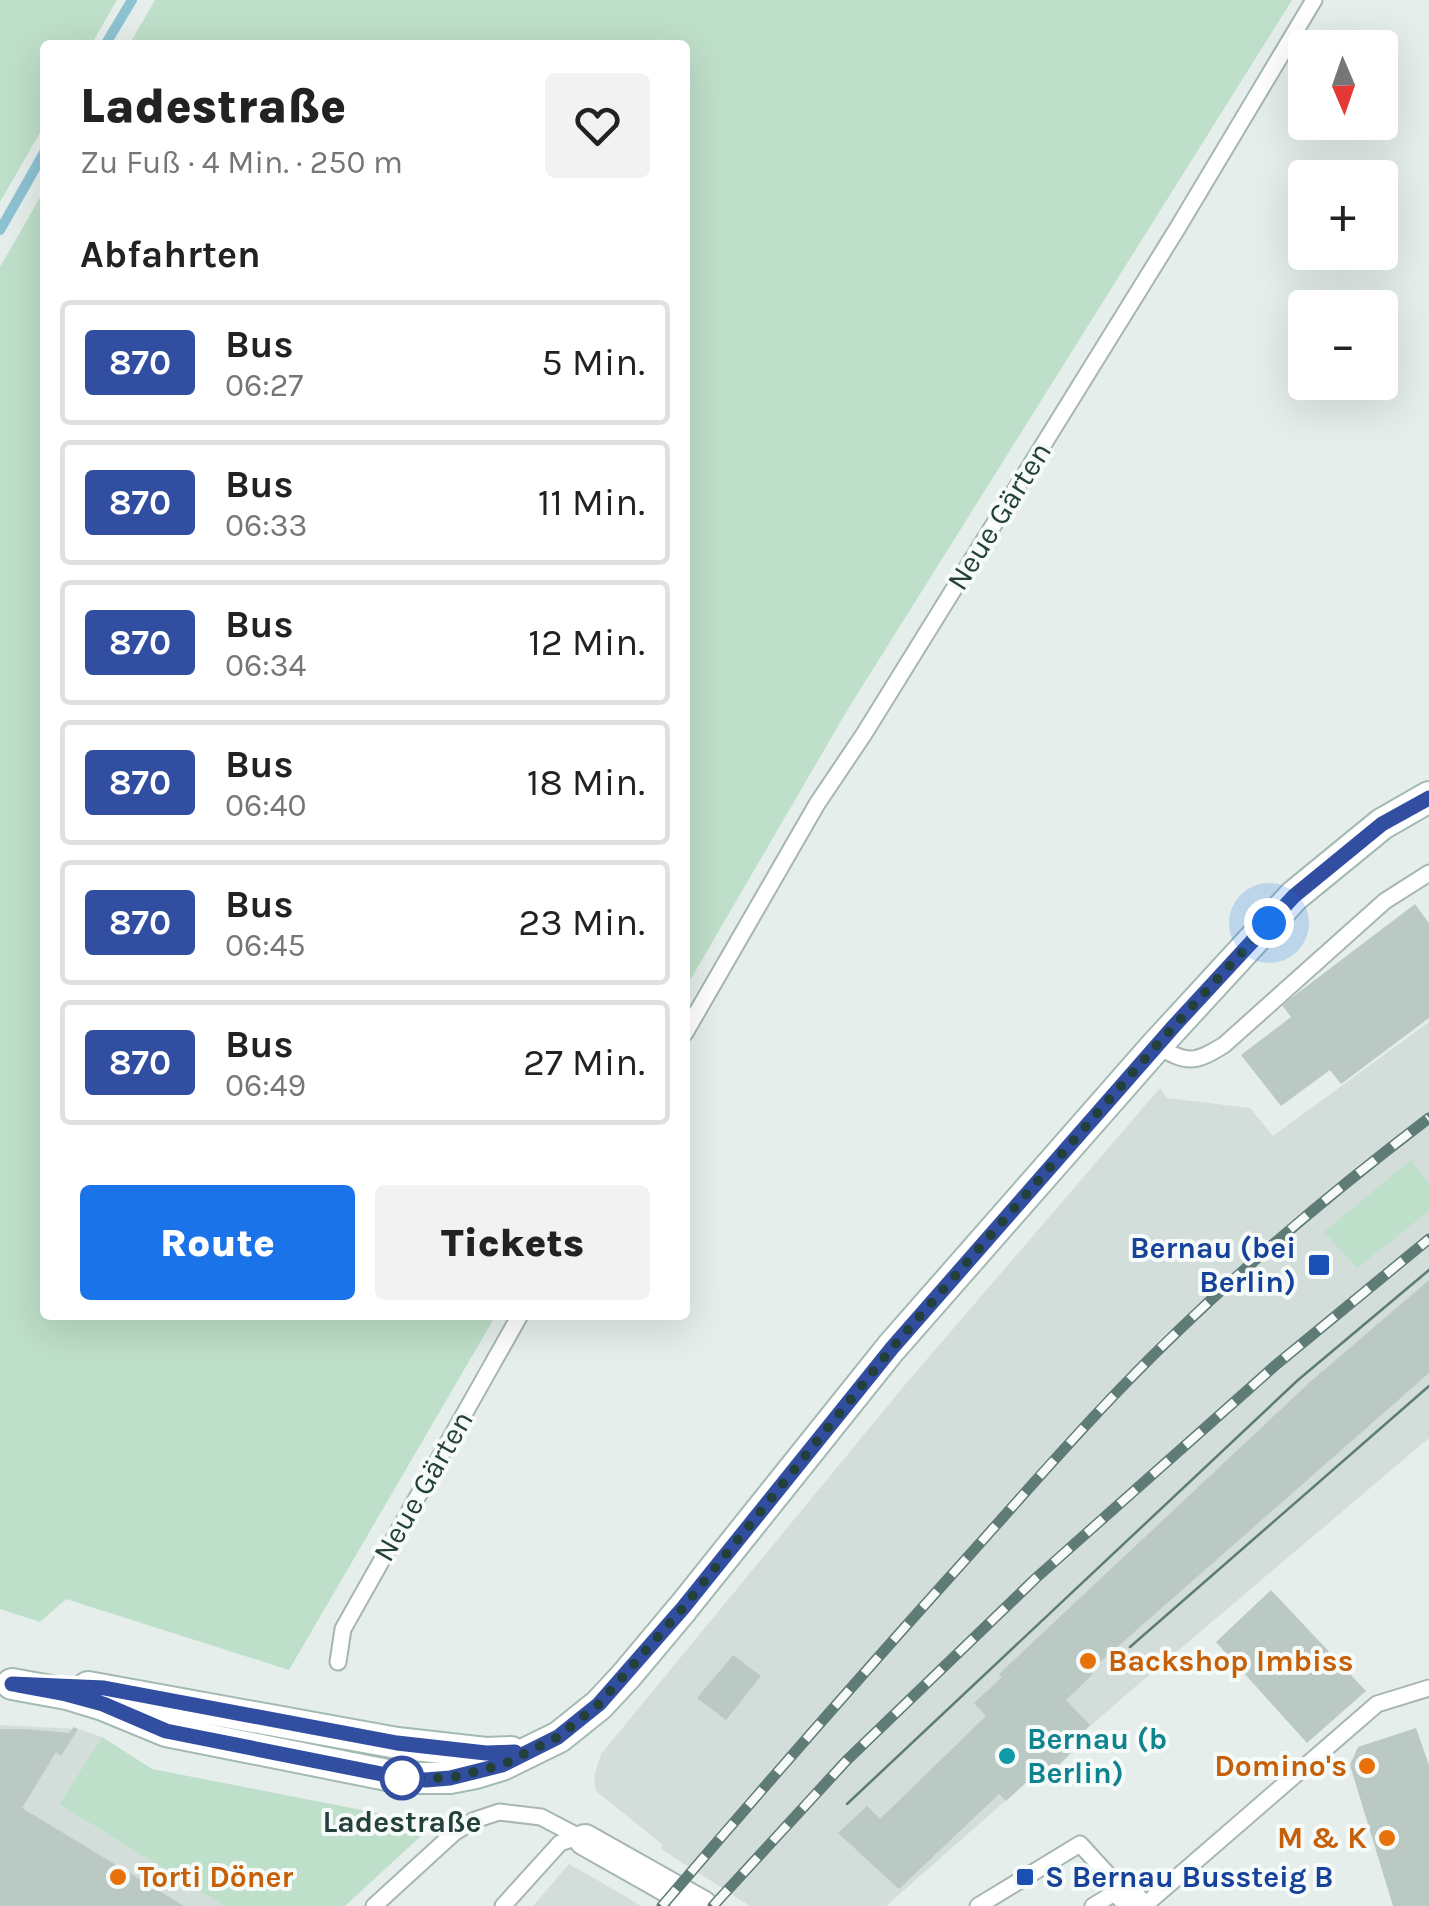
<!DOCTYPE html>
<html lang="de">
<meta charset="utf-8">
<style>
:root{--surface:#fff;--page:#f2f2f2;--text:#222;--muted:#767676;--line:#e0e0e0;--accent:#1a73e8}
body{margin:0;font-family:Karla,sans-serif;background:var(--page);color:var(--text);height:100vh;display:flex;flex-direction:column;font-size:38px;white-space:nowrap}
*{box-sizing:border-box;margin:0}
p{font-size:32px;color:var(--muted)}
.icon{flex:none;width:55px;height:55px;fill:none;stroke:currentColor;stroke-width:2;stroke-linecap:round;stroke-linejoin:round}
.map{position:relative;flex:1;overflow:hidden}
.details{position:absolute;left:40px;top:40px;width:650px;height:1280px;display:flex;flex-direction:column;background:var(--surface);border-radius:10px;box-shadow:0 10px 40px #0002}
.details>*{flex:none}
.badge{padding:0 20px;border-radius:8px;font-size:35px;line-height:65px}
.needle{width:65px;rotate:178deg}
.tools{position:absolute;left:1288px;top:30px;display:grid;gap:20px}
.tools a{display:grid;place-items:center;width:110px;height:110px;border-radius:10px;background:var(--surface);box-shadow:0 10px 40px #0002;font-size:50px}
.you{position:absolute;width:50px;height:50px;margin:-25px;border:8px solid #fff;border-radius:50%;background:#1a73e8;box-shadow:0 0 0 15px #1a73e833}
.map>.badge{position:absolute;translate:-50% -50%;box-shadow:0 0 0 5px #fff}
h2{padding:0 40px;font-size:38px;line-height:90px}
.round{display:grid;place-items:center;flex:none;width:105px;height:105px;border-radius:10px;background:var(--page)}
.head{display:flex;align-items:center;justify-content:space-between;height:170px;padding:0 40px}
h1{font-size:48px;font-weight:800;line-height:75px}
.button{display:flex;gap:20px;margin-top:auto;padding:20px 40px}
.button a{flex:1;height:115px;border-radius:10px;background:var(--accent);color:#fff;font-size:40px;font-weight:800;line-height:115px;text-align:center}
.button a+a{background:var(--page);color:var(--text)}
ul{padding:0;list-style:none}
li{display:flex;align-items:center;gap:30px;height:125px;margin:0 20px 15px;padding:0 20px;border:5px solid var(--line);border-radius:10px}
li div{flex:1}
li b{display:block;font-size:38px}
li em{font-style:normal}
li .badge{min-width:110px;font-weight:700;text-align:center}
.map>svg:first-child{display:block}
</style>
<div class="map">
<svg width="1429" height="1906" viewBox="0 0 1429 1906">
<rect width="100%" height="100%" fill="#e5eeeb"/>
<path fill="#d3deda" d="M1429,1022v416l-301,255 -242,213h-136l-89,-57 2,-4 -67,-54 -2,-15 7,-22 303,-368 256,-298 7,10 83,10 23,28z
M0,1725l78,4 24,8 -43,67 165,102h-224z
M569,1864l42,24 30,18h-108z"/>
<path fill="#bedfc9" d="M0,0h117l-26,45h-46v79l-45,78z
M155,0h1137l-444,709 -163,280v-944h-556z
M45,189v1126h451l-207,355 -223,-71 -26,23 -40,-13v-1342z
M1411,1160l18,24v27l-72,57 -33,-36z
M102,1737l50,32 282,55 -89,82h-121l-165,-102z"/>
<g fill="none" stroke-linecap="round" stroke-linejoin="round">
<path stroke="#8dc2d2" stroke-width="10" d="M105,45l27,-45
M0,230l45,-79"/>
</g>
<path fill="#bac9c4" d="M1415,904l14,19v95l-88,66 -11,-14 -49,36 -40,-51 50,-38 -9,-12z
M1429,1280v93l-339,298 3,3 -27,26 24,25 -23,23 4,5 -19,19 -7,-7 -39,36 -7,-7 -100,95 -61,-56 29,-27 13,13 106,-103 -12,-13 28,-26 -3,-3 311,-292z
M1271,1590l95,101 -59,52 -91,-101z
M733,1655l28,21 -35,44 -29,-22z
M74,1727l4,2 -17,27 -5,-4 -34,56 162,98h-184v-177h24l45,4z
M1416,1728l13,37v141h-36l-43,-141 8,-18z"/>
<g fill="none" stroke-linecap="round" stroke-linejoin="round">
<defs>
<path id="lane" d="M685,1033l132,-229 47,-70 313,-505 137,-229
M1156,1046c32,17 37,18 68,-1l161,-144 44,-28
M338,1662l5,-33 177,-314
M374,1906l81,-74 20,-12 24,-8 42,5 44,23
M503,1906l57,-63 12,-4 13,1
M978,1906l102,-62 41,45 -28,17
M1144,1906l233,-202 52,-16"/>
<path id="street" d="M585,1840l117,66
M1121,1889l16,17"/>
<path id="secondary" d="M12,1684l55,10 36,11 63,26 236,47h48l26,-5 26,-8 57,-28 40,-32 27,-29 57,-68 208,-260 265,-302 138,-150 88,-72 47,-27
M88,1687l309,56 89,10 25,-1"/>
</defs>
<use href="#lane" stroke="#a7b6b3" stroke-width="19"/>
<use href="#street" stroke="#a7b6b3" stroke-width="34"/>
<use href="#secondary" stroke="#a3bab3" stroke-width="34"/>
<use href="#lane" stroke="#fff" stroke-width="15"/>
<use href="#street" stroke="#fff" stroke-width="30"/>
<use href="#secondary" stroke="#fff" stroke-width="30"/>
<path stroke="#5e7b76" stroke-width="2.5" d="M1130,1647l299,-261
M847,1804l451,-424 131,-110"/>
<defs>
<path id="rail" d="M662,1906c94,-110 189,-219 285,-326 58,-64 114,-130 174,-192 95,-99 199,-187 308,-270
M713,1906l134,-146 189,-182 241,-214 152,-125"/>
</defs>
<use href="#rail" stroke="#5e7b76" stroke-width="11"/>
<use href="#rail" stroke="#f6faf8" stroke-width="8" stroke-dasharray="22" stroke-linecap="butt"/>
</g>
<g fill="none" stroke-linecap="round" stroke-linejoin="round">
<defs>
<path id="line" d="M515,1752l-29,1 -89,-10 -293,-55 -92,-4 54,10 37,10 63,27 236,47 24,2 24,-2 52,-13 56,-28 41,-33 84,-96 209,-260 282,-322 120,-130 88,-72 47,-26"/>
</defs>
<use href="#line" stroke="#fff" stroke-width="22"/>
<use href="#line" stroke="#324ea1" stroke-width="15"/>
<path stroke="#24403b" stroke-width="10" stroke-dasharray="0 18" d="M402,1778h48l52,-13 56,-28 41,-33 84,-96 209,-260 264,-302 113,-123"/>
</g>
<g fill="#1a4fb4" stroke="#f6faf8" stroke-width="4">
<rect x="1307" y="1253" width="24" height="24" rx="5"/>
<rect x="1015" y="1867" width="20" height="20" rx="5"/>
</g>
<g fill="#e8710a" stroke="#f6faf8" stroke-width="4">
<circle cx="1088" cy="1661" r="10"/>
<circle cx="1367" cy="1766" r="10"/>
<circle cx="1387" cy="1838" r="10"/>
<circle cx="118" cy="1877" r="10"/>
</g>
<circle fill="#0f9aa8" stroke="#f6faf8" stroke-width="4" cx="1007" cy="1756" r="10"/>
<circle fill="#fff" stroke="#324ea1" stroke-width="5" cx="402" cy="1778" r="20"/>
<g text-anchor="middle" stroke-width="8" stroke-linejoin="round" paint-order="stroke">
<g font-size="30" fill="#24403b" stroke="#f6faf8">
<text transform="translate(999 516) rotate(-58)" y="10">Neue Gärten</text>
<text transform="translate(423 1486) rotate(-60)" y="10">Neue Gärten</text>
</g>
<g font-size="30" font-weight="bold" fill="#164399" stroke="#f6faf8" text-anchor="end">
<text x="1296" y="1258">Bernau (bei<tspan x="1296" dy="34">Berlin)</tspan></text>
<text x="1045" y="1887" text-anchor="start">S Bernau Bussteig B</text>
</g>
<g font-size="30" font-weight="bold" fill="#c56008" stroke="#f6faf8" text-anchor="start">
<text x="1108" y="1671">Backshop Imbiss</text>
<text x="1347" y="1776" text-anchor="end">Domino's</text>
<text x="1367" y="1848" text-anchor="end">M &amp; K</text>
<text x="138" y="1887">Torti Döner</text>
</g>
<g font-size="30" font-weight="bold" fill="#0d838f" stroke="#f6faf8" text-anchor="start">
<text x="1027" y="1749">Bernau (b<tspan x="1027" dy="34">Berlin)</tspan></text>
</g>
<g font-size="30" font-weight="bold" fill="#24403b" stroke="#f6faf8">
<text x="402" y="1832">Ladestraße</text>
</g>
</g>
</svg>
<div class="tools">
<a><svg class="needle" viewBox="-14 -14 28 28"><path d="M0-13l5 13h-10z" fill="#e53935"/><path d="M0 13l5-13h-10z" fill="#767676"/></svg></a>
<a>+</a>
<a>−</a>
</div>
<div class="you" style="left:1269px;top:923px"></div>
<section class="details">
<div class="head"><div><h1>Ladestraße</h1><p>Zu Fuß · 4 Min. · 250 m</p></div><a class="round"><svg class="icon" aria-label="heart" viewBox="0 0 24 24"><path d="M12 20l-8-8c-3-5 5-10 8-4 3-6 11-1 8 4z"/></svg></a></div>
<h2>Abfahrten</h2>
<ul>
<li><span class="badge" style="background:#324ea1;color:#fff">870</span><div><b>Bus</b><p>06:27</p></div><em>5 Min.</em></li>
<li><span class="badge" style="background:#324ea1;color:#fff">870</span><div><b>Bus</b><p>06:33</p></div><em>11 Min.</em></li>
<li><span class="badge" style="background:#324ea1;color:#fff">870</span><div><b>Bus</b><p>06:34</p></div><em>12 Min.</em></li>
<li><span class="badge" style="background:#324ea1;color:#fff">870</span><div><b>Bus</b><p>06:40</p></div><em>18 Min.</em></li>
<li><span class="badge" style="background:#324ea1;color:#fff">870</span><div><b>Bus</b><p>06:45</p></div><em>23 Min.</em></li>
<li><span class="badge" style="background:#324ea1;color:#fff">870</span><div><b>Bus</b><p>06:49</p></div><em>27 Min.</em></li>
</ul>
<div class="button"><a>Route</a><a>Tickets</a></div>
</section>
</div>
